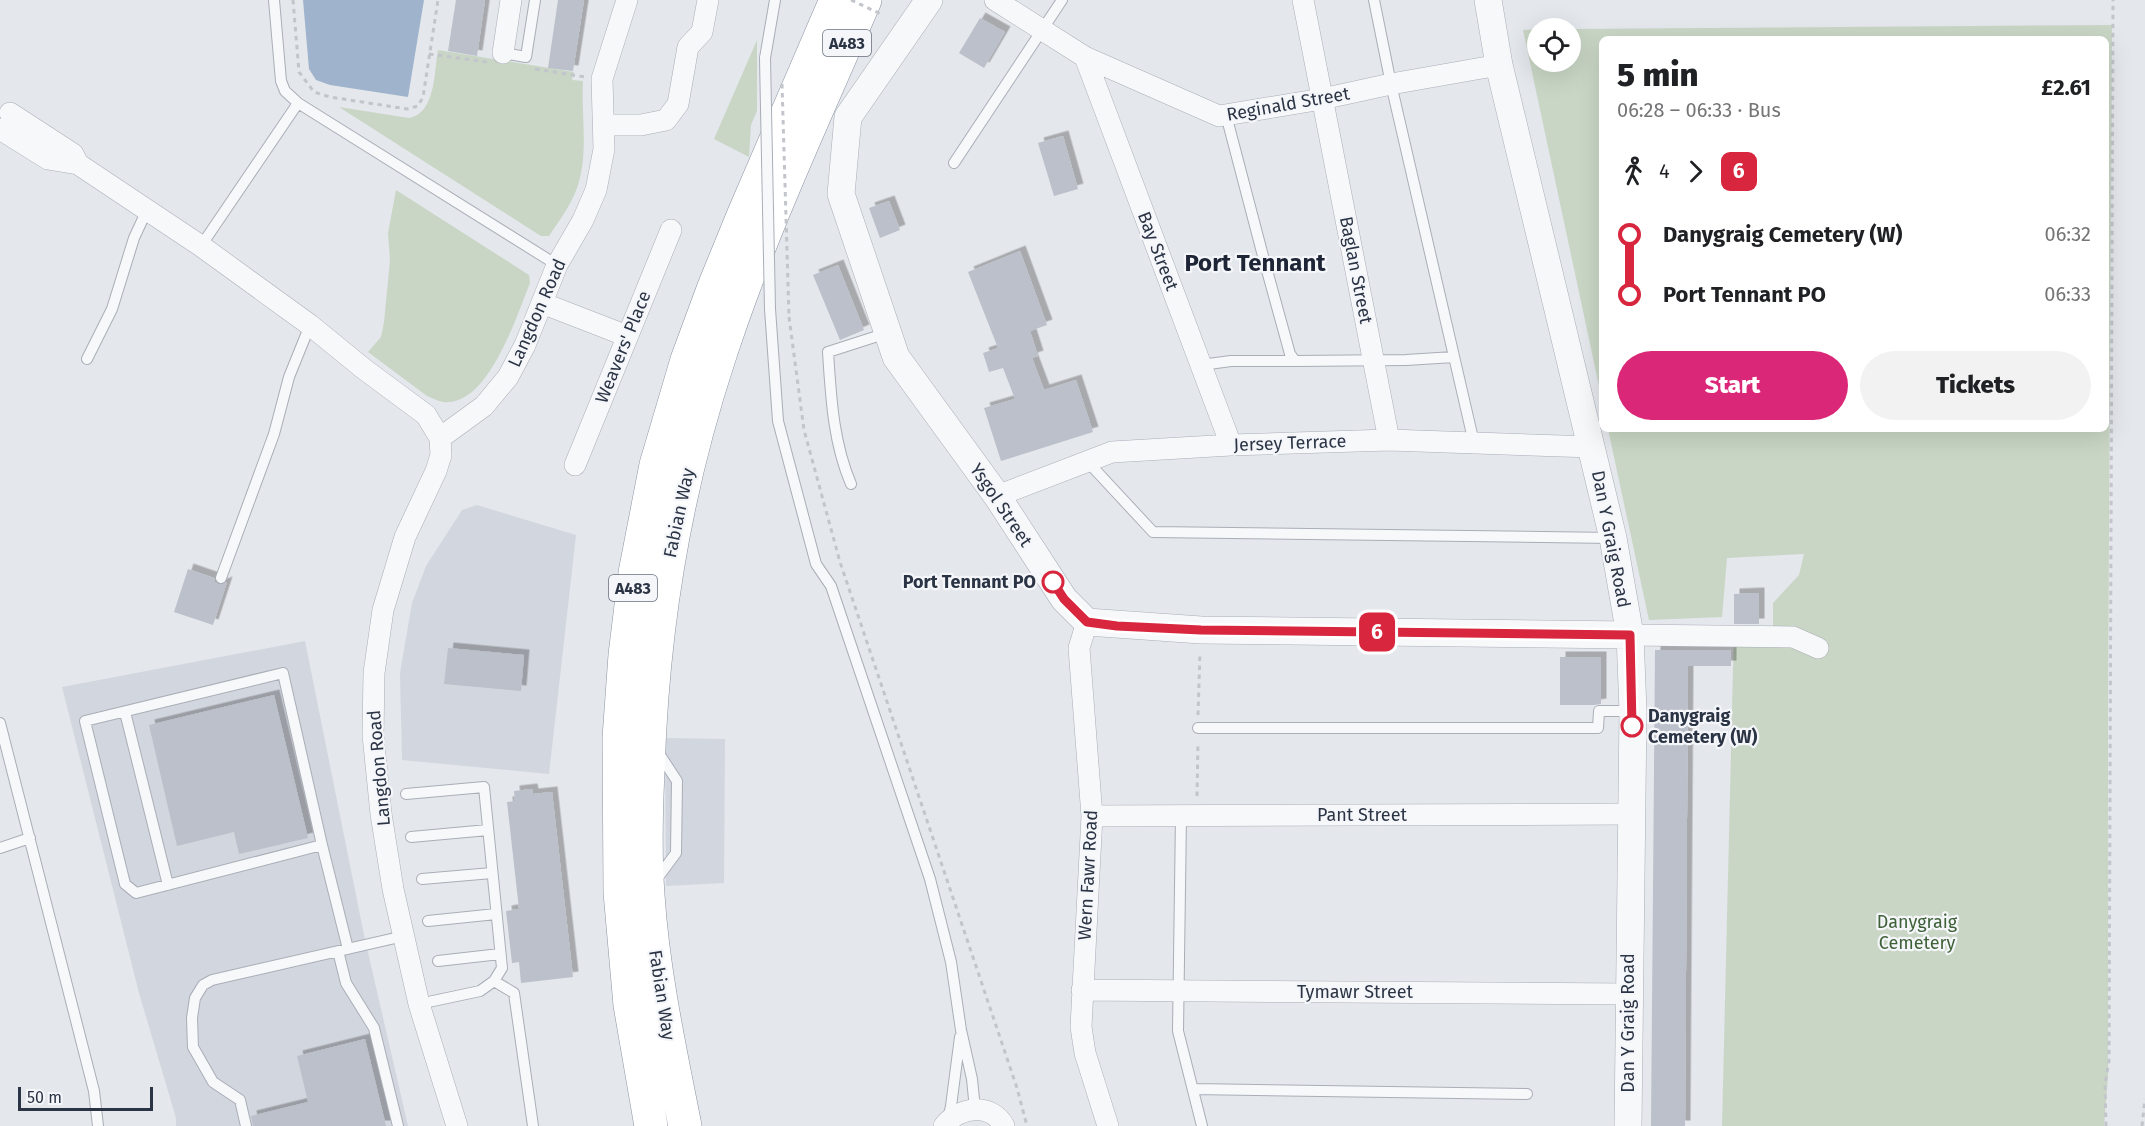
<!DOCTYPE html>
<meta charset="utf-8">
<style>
:root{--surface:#fff;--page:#f2f2f2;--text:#202124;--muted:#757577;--accent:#db2777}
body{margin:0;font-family:"Fira Sans",sans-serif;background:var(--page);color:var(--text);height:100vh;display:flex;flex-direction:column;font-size:22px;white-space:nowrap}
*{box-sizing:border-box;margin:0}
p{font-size:20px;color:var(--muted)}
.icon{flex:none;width:33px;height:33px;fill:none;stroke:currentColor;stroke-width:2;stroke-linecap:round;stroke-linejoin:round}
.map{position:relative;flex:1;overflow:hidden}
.panel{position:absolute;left:1599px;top:36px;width:510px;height:396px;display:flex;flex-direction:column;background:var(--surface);border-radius:9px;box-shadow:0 6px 24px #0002}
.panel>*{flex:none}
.badge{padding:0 12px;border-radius:9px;font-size:21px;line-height:39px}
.controls{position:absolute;left:1527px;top:18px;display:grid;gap:12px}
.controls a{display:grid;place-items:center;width:54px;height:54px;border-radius:50%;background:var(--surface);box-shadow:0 6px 24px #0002;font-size:30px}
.scale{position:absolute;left:18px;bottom:15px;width:135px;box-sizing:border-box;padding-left:6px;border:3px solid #2b3445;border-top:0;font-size:16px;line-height:21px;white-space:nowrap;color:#2b3445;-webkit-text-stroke:4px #f4f6f9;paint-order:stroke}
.map>.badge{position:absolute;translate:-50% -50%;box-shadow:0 0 0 3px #fff}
.legs{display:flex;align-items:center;gap:9px;height:66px;padding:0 18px;font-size:20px}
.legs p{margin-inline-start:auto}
.overview{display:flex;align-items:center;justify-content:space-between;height:102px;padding:0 18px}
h1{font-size:33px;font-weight:800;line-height:45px}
.button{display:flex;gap:12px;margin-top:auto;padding:12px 18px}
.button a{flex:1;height:69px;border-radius:36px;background:var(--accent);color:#fff;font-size:24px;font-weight:800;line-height:69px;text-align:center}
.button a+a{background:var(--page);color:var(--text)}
ul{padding:0 18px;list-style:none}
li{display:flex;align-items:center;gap:21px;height:60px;font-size:22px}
li i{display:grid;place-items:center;width:9px;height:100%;margin:0 8px;background:currentColor}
li i::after{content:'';width:15px;height:15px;margin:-8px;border:4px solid;border-radius:50%;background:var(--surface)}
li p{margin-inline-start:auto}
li:first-child i{background:linear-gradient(#0000 50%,currentColor 0)}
li:last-child i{background:linear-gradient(currentColor 50%,#0000 0)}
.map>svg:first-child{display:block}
</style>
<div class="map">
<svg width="2145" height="1126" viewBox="0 0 2145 1126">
<defs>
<filter id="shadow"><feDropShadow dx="5.5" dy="-5.5" stdDeviation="0" flood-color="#0004"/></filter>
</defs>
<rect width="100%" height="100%" fill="#e4e7ec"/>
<path fill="#d2d6de" d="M477,505l99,30 -27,239 -147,-14 -2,-87 12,-70 14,-37 36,-56z
M305,641l59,294 44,191h-232v-8l-37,-125 -77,-306z
M665,738l60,1 -1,144 -58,3z"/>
<path fill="#c9d6c5" d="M2112,25l-4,682v369l-4,50h-382l12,-499 39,1v-25l26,-28 5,-21 -77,4 -5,59 -73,3 -41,-191h498v-390h-504v361l-79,-370 14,-1 1,33h32l1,-33z
M757,40v71l-6,14 -2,32 -35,-18z
M438,50l136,22 -2,8 11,1c-2,36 6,73 -6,107 -6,17 -18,33 -28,48h-8l-202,-129 70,11c27,-5 25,-47 29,-68z
M396,190l133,85 1,8c-13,32 -40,117 -81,119 -8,1 -15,-3 -22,-6l-59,-44 13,-15 3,-15 6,-62 -2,-27z"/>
<path fill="#9fb4cc" d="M303,0h121l-16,97 -78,-12 -14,-5 -7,-11z"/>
<path fill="#bbc0ca" filter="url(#shadow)" d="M456,0h29l-8,56 -29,-5z
M558,0h26l-11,71 -25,-3z
M980,18l25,14 -21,36 -25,-15z
M1063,136l15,53 -24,7 -16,-53z
M889,201l11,29 -20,8 -11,-30z
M1020,251l27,74 -17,6 8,25 -6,2 12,32 32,-10 17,52 -92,29 -17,-53 31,-9 -12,-31 -14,4 -6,-19 15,-5 -30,-76z
M838,265l26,65 -24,10 -27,-65z
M188,569l26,9 1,4 4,3 8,-3 -14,43 -39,-13z
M1759,593v31h-25v-30z
M448,648l76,7 -3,36 -77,-7z
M1655,650h76v16h-43l-3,460h-34z
M1560,657h41v47l-7,1h-34z
M274,695l34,143 -69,16 -5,-22 -57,14 -28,-121z
M532,789l1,5 19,-2 21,185 -52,6 -2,-21 -7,1 -6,-52 13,-2 -12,-107 8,-1 -1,-10z
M365,1039l21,87h-133l-2,-10 57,-14 -11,-46z"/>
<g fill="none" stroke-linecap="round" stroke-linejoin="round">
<defs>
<path id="service" d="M274,0l7,81 4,10 13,12 259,162
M1374,0l17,84 83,359
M503,53l23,4 9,-57
M765,58l10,-58
M1226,115l37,141 27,98 5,7 111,-1 48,-3
M954,163l108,-163
M201,246l97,-143
M770,309l8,112 38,143 15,22 99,293 21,83 10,68 11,49 3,30
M87,359l25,-50 22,-71 13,-28
M1201,365l30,-4h64
M1087,461l66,71 460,6
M851,484c-18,-42 -20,-87 -23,-132l59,-19
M221,578l53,-144 15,-57 21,-52
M125,712l43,173
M0,723l94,368 4,35
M1198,728h400l1,-17h34
M406,794l78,-7 18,181 -8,13 -14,10 -61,13
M1181,816l-3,215 24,95
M411,837l77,-7
M322,845l-39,-172 -198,48 40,163 11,9 186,-48 26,104
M0,848l30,-10
M422,879l70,-6
M656,880l20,-27 1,-72 -19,-29
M428,921l68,-7
M338,951l8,32 28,45 24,98
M438,961l62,-7
M494,981l20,12 19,133
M1193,1089l334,5
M948,1119l3,-13 9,-69
M246,1126l-6,-26 -27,-18 -20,-35 -1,-29 3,-20 8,-13 9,-5 192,-44"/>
<path id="minor" d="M995,0l90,57 134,59 103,-17 69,-15 108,-19
M1303,0l86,440
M503,53l8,-53
M1085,57l146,388
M10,113l63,41 5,10
M604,125h37l25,-5 12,-16 10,-57 14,-15 6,-32
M0,129l48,30 30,5 123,82 109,79 54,44 62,46 14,23 1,17 -5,16 -31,66 -22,73 -9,63 -1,62 8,79 12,75 26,115 38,122
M542,303l85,33
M440,438l44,-32 24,-29 17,-32 32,-80 26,-45 13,-30 8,-41 -2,-70 25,-79
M575,465l96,-235
M997,496l115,-44 119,-7 158,-5 203,7
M1087,622l-8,26 13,168 -11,211 4,26 23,73
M1630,635l163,2 25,11
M1092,816l539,-2
M1082,990l546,4
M944,1126c15,-19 47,-24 60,0"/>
<path id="tertiary" d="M929,0l-81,117 -7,77 55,163 101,139 67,103 23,23 114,8 429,5
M1488,0l11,65 114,473 17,97 3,76 -5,415"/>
<path id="trunk" d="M651,1126l-21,-121 -10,-113 -1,-154 6,-83 10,-82 21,-108 31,-105 27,-73 29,-71 93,-216
M685,1126c-15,-76 -32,-154 -37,-231 -3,-41 -2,-82 0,-123 4,-140 27,-281 71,-414 40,-123 95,-240 146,-358"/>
</defs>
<use href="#service" stroke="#a9aeb7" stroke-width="12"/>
<use href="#minor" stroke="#a9aeb7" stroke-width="22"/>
<use href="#tertiary" stroke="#a9aeb7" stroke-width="28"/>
<use href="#trunk" stroke="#8b94a3" stroke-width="34"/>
<path stroke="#c2c5cb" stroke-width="3" stroke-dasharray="4.5 4.5" stroke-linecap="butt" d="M293,0l6,72 15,20 16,5 77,12 11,-3 5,-9 15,-97
M429,54l58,8
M535,69l50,8
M789,317l15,113 36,132 177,526 10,38
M1198,715l2,-63
M1197,796l1,-54
M2106,1126l-1,-42 4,-23 4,-1061
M2142,1126l3,-27"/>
<use href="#service" stroke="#f7f8fa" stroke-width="10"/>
<use href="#minor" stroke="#f7f8fa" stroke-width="21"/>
<use href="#tertiary" stroke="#f7f8fa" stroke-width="27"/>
<use href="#trunk" stroke="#fff" stroke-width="33"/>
<defs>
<path id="service-bridge" d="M765,58l5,251"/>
</defs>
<use href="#service-bridge" stroke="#a9aeb7" stroke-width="12" stroke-linecap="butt"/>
<path stroke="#c2c5cb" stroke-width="3" stroke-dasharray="4.5 4.5" stroke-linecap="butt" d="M851,0l32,15
M782,84l7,233"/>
<use href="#service-bridge" stroke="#f7f8fa" stroke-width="10"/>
</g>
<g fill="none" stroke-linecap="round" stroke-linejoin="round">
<defs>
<path id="line-1" d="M1053,582l11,17 23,23 30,4 84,4 429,5 2,91"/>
</defs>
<use href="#line-1" stroke="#fff" stroke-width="14"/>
<use href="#line-1" stroke="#d7263d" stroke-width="9"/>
</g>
<g fill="#fff" stroke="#d7263d" stroke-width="3">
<circle cx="1053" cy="582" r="10"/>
<circle cx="1632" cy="726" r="10"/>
</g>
<g text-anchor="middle" stroke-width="4.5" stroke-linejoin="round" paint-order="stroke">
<g fill="#f4f6f9" stroke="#676e7b" stroke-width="1.5">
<rect x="823" y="30" width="48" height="26" rx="4.5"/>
<rect x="609" y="575" width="48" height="26" rx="4.5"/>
</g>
<g font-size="16" font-weight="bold" fill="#2b3445">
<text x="847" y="49">A483</text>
<text x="633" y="594">A483</text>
</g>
<g font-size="18" fill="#2b3445" stroke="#f4f6f9">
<text transform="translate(1288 104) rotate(-10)" y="6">Reginald Street</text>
<text transform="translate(1158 251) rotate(69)" y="6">Bay Street</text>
<text transform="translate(1356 270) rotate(79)" y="6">Baglan Street</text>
<text transform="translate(537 313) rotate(-66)" y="6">Langdon Road</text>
<text transform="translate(623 347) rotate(-68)" y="6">Weavers' Place</text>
<text transform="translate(1290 443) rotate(-2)" y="6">Jersey Terrace</text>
<text transform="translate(1001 505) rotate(56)" y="6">Ysgol Street</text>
<text transform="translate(679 513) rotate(-78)" y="6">Fabian Way</text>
<text transform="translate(1611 539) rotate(79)" y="6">Dan Y Graig Road</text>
<text transform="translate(379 768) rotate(-95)" y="6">Langdon Road</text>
<text x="1362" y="821">Pant Street</text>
<text transform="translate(1088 875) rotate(-87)" y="6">Wern Fawr Road</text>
<text x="1355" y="998">Tymawr Street</text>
<text transform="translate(662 995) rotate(81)" y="6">Fabian Way</text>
<text transform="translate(1628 1023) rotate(-90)" y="6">Dan Y Graig Road</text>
</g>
<g font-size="18" font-weight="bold" fill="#2b3445" stroke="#f4f6f9" text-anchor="end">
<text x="1036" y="588">Port Tennant PO</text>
<text x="1648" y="722" text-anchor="start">Danygraig<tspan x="1648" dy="21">Cemetery (W)</tspan></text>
</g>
<g font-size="18" fill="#3f6138" stroke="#f4f6f9">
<text x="1917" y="928">Danygraig<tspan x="1917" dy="21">Cemetery</tspan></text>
</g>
<g font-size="24" font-weight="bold" fill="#1d2536" stroke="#f4f6f9">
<text x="1255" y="271">Port Tennant</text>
</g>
</g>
</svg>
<div class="controls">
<a><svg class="icon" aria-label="locate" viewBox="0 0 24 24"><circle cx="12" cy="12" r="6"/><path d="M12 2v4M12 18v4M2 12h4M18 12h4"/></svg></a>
</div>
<div class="scale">50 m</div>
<b class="badge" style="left:1377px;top:632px;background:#d7263d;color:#fff">6</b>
<section class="panel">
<div class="overview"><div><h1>5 min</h1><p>06:28 – 06:33 · Bus</p></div><b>£2.61</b></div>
<div class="legs"><svg class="icon" aria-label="walk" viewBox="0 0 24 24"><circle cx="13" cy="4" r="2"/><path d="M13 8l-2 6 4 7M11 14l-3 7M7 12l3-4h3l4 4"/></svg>4<svg class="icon" aria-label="forward" viewBox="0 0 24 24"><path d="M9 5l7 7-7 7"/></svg><b class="badge" style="background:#d7263d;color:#fff">6</b></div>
<ul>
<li><i style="color:#d7263d"></i><b>Danygraig Cemetery (W)</b><p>06:32</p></li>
<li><i style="color:#d7263d"></i><b>Port Tennant PO</b><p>06:33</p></li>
</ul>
<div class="button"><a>Start</a><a>Tickets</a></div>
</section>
</div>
